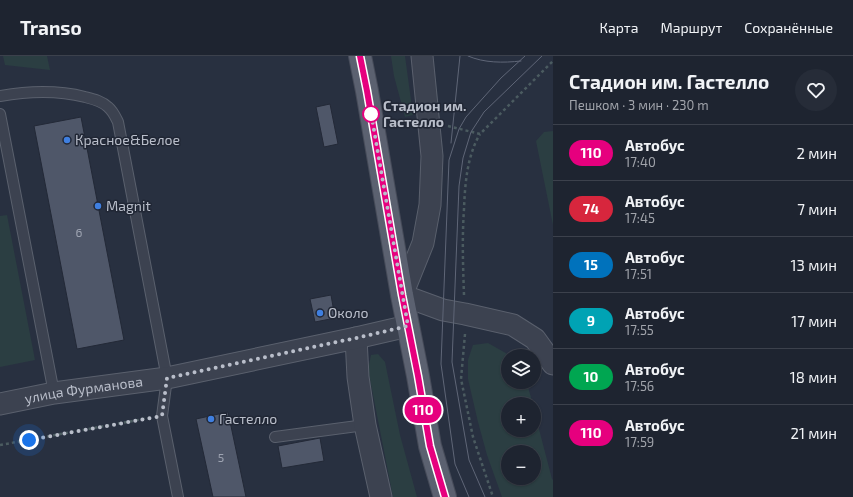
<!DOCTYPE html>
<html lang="ru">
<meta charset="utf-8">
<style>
:root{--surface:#1e2430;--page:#262c38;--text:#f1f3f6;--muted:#a1a4ab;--line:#3c414c}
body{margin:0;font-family:"Exo 2",sans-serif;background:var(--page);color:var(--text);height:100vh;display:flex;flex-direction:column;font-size:15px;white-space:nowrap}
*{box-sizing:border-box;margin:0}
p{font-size:13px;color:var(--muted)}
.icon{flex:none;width:22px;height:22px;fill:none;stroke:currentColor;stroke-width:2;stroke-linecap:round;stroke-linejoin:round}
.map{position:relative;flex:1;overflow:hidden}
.drawer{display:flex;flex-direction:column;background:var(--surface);width:300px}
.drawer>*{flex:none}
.badge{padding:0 8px;border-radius:13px;font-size:14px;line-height:26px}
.fabs{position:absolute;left:501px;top:293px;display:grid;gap:8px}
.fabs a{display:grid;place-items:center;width:40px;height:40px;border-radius:50%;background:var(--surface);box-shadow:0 1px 3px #0004,0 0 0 1px var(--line);font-size:20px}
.you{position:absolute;width:20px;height:20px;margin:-10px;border:3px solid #fff;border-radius:50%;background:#1a73e8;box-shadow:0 0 0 6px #1a73e833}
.map>.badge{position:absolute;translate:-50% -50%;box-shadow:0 0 0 2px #fff}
.round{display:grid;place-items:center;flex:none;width:42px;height:42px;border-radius:21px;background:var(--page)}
.headline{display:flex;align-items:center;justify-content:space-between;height:68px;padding:0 16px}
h1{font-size:19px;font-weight:700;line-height:30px}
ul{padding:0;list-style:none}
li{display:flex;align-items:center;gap:12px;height:56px;padding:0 16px;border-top:1px solid var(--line)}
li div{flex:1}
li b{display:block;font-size:15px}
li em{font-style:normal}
li .badge{min-width:44px;font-weight:700;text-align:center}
header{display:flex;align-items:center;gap:24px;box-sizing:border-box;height:56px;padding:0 20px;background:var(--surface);border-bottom:1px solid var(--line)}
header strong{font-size:19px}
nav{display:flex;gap:22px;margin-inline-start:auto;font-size:14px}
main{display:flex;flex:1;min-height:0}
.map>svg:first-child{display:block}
</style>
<header>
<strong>Transo</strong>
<nav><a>Карта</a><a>Маршрут</a><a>Сохранённые</a></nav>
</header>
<main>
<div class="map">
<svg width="553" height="441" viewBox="0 0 553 441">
<rect width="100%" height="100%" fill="#283040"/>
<path fill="#2b3e42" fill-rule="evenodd" d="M3,0h44l3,14 -45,-5z
M391,0h14l8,59 -8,2 -11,-41z
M553,75v94l-17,-84 8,-9z
M7,159l28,145 -35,7v-151z
M488,287l23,13h-3v26h18l1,2 6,20h-25v26h26v-20l18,69 1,1v17h-51l-15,-42 -9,-33 -10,-43v-19l5,-15zM508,396h26v26h-26z
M378,298l7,8 15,73 17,62h-24l-25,-128 3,-14z"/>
<path fill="#4f5769" stroke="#232937" d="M330,48l8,40 -14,3 -8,-40z
M81,61l43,223 -47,9 -43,-223z
M331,239l4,23 -20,4 -5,-23z
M228,356l18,85h-33l-17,-78z
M320,382l4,23 -42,7 -4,-22z"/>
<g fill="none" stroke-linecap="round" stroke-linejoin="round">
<defs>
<path id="lane" d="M0,40c29,-5 57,-6 85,1 8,2 17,4 23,10 5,4 7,9 10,15l49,256 -5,38 16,81
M0,58l54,279
M275,381l90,-12"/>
<g id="street">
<path d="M422,0l10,100 -2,49 -7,38 -21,52 41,15 22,4 48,11 22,14 18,25"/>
<path d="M356,282l2,39 7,48 16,72"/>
<path id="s1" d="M0,348l54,-11 113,-15 189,-40 52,-12"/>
</g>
<path id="primary" d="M360,0l7,35 35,204 16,81 12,70 15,51"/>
</defs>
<use href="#lane" stroke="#5a606d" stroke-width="12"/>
<use href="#street" stroke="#5a606d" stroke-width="23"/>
<use href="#primary" stroke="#464b59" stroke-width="24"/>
<path stroke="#4b5b60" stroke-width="2.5" stroke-dasharray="3 3" stroke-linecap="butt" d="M448,70l32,8 73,-73
M464,239c-1,-29 -2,-57 0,-86 1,-25 3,-53 16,-75
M465,278l-4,45 12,58 20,60
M0,389l149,-27"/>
<use href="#lane" stroke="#3c4250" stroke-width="10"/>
<use href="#street" stroke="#3c4250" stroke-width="21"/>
<use href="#primary" stroke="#5b6170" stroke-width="22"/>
<path stroke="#5f6677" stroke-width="1" d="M468,0c16,7 35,7 53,5
M451,87l9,-87
M469,441l-14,-33 -14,-100 8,-204 10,-31 7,-12 35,-39 24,-22
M485,441l-16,-37 -17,-98 7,-176 4,-28 8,-26 13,-20 58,-56"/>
</g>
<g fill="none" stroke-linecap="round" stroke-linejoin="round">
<defs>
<path id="line" d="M360,0l7,35 35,204 16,81 12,70 15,51"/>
</defs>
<use href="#line" stroke="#fff" stroke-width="9"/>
<use href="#line" stroke="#e6007e" stroke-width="6"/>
<path stroke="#b9beca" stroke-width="4" stroke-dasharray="0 7.2" d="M29,384l133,-24 5,-38 189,-40 52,-12 -38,-219 1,7"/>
</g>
<circle fill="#fff" stroke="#e6007e" stroke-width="2" cx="371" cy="58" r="8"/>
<g fill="#3f7fe0" stroke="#212735" stroke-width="1.5">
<circle cx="67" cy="84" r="4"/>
<circle cx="98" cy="150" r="4"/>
<circle cx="320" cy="257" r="4"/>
<circle cx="211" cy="363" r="4"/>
</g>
<g text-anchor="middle" stroke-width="3" stroke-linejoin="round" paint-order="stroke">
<g font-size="12" fill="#9ea4b2">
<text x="79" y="181">6</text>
<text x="221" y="406">5</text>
</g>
<g font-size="14" font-weight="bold" fill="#b9beca" stroke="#212735" text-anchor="start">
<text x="383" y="55">Стадион им.<tspan x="383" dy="16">Гастелло</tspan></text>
</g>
<g font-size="14" fill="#b9beca" stroke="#212735" text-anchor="start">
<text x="75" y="89">Красное&amp;Белое</text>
<text x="106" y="155">Magnit</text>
<text x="328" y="262">Около</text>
<text x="219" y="368">Гастелло</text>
</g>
<g font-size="14" fill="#b9beca" stroke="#212735">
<text dy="5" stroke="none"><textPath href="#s1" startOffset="85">улица Фурманова</textPath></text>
</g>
</g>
</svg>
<div class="fabs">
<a><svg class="icon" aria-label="layers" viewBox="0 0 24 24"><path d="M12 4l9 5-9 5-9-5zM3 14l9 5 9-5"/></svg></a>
<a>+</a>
<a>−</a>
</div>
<div class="you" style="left:29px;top:384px"></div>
<b class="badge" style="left:423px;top:354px;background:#e6007e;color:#fff">110</b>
</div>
<section class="drawer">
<div class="headline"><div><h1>Стадион им. Гастелло</h1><p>Пешком · 3 мин · 230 m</p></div><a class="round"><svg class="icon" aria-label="heart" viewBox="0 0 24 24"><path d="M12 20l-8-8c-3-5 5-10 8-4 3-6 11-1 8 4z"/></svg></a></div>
<ul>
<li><span class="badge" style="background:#e6007e;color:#fff">110</span><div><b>Автобус</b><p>17:40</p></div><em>2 мин</em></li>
<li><span class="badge" style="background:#d7263d;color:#fff">74</span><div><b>Автобус</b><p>17:45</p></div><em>7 мин</em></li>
<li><span class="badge" style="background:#0072bc;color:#fff">15</span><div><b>Автобус</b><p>17:51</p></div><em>13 мин</em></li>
<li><span class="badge" style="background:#00a3b4;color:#fff">9</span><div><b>Автобус</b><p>17:55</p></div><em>17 мин</em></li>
<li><span class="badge" style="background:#00a651;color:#fff">10</span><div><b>Автобус</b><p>17:56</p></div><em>18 мин</em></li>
<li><span class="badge" style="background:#e6007e;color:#fff">110</span><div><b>Автобус</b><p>17:59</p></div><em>21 мин</em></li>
</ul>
</section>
</main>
